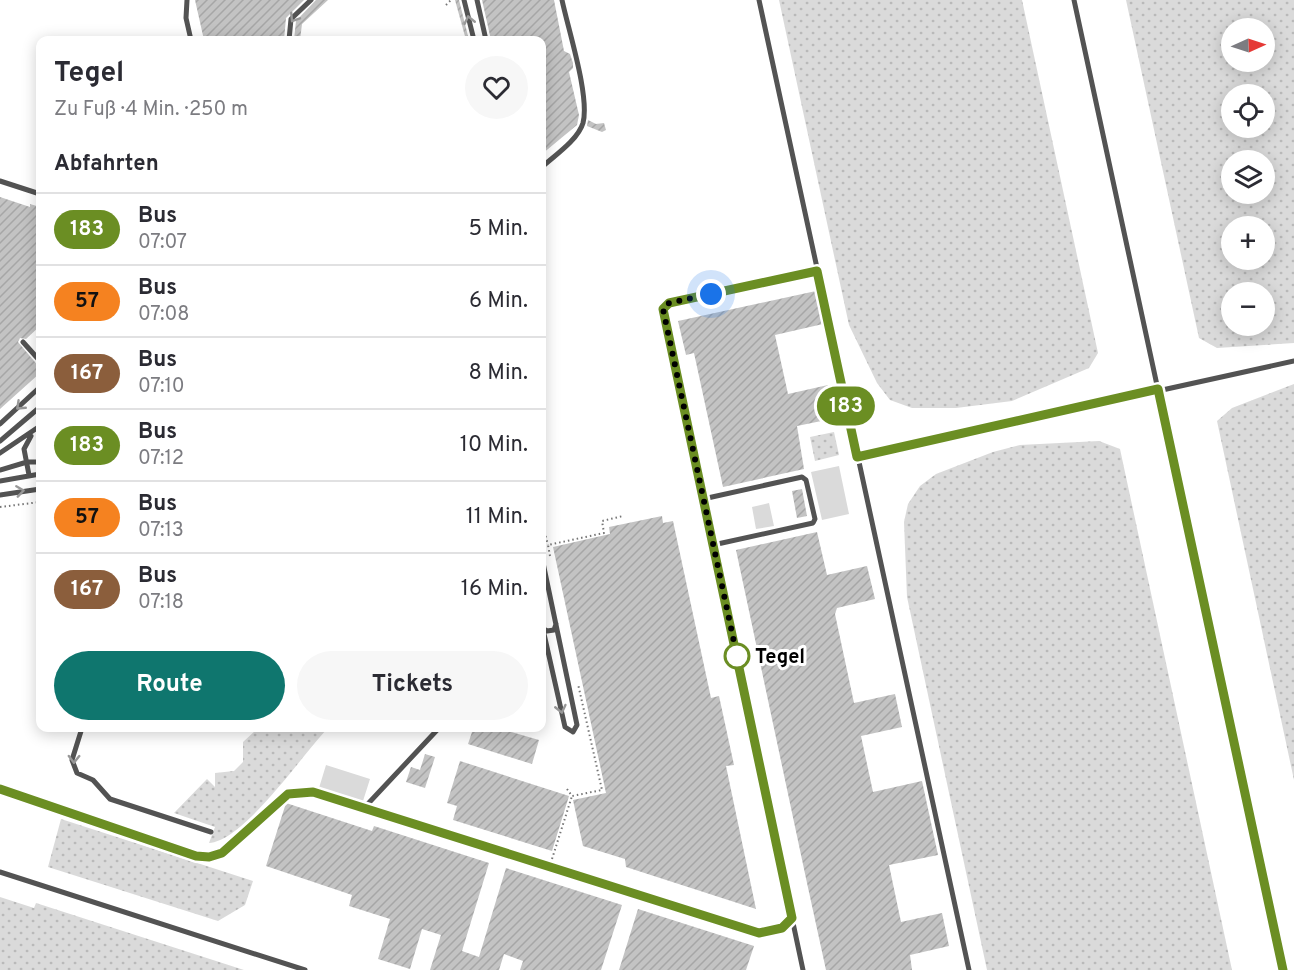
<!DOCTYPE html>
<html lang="de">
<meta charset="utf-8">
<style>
:root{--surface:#fff;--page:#f7f7f7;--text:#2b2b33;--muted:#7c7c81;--line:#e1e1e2;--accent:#0f766e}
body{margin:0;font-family:Overpass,sans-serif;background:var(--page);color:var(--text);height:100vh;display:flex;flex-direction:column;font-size:22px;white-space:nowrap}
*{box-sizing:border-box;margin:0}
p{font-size:20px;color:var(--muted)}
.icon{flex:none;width:33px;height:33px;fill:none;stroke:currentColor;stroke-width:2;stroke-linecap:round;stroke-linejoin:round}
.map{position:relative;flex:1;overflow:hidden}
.panel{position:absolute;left:36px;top:36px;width:510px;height:696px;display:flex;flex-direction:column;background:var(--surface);border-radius:12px;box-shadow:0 3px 15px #0003}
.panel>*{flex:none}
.badge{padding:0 12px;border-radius:20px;font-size:21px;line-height:39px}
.needle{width:39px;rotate:87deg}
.buttons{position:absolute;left:1221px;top:18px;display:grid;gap:12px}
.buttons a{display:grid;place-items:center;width:54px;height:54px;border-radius:50%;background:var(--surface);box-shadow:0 3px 15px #0003;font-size:30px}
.you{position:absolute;width:30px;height:30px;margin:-15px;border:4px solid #fff;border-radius:50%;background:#1a73e8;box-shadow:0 0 0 9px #1a73e833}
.map>.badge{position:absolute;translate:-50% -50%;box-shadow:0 0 0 3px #fff}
h2{padding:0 18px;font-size:22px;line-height:54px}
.round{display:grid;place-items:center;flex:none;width:63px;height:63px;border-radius:32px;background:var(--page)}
.head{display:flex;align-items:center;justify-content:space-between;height:102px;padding:0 18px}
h1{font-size:28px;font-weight:700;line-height:45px}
.action{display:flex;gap:12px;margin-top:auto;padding:12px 18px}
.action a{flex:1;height:69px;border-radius:36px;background:var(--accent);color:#fff;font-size:24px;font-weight:700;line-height:69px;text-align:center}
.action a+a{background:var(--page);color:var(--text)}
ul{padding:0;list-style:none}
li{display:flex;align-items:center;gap:18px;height:72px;padding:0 18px;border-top:2px solid var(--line)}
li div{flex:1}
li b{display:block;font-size:22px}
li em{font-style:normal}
li .badge{min-width:66px;font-weight:700;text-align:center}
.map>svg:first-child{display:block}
</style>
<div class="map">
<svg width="1294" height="970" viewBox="0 0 1294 970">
<defs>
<pattern id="grass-dots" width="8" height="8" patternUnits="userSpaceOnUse" patternTransform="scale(1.5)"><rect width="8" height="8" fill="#dadada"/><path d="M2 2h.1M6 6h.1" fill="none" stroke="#b9b9b9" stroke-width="1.8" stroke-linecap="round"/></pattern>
<pattern id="building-hatch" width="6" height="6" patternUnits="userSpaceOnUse" patternTransform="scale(1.5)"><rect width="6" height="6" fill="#c3c3c3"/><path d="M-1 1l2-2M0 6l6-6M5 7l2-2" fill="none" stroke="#a6a6a6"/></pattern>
</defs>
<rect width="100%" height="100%" fill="#fff"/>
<path fill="url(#grass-dots)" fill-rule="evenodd" d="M779,0h243l76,353 -9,15 -77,33 -56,7h-44l-22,-8 -13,-17 -28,-58z
M1126,0h168v343l-77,5 -18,-10zM1264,28v34h-32v-34zM1264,94v34h-32v-34zM1264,160v34h-32v-34zM1264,226v34h-32v-34zM1264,292v34h-32v-34z
M1294,384v396l-77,-359 15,-13z
M834,432l5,23 -24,6 -5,-24z
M1099,441l21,8 112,521h-245l-80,-373 -3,-75 4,-18 12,-18 16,-12 57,-22 27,-7z
M266,728h62c-26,27 -84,113 -119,115l6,-16 -41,-14 33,-34 8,8v-14l19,-2 9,-9v-20l14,-13 4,3z
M61,819l192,62 -8,24 -27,16 -170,-54z
M0,897l34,11 2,-5 208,67h-244z"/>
<path fill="#dadada" d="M839,466l10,48 -27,6 -11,-48z
M769,503l5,23 -18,3 -4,-22z
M326,765l44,14 -7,22 -44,-13z"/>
<path fill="url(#building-hatch)" d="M195,0h109l-18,18 -2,22h-80z
M316,0h12l-26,24 -2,16h-6l2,-19z
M455,0h4l10,40h-3z
M482,0h72l10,51 6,3 3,9v5l-4,4 10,43 -2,10 -35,29v-114h-51z
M588,120l8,4 8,-1 2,7 -4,2 -15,-6z
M0,197l30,10v-3l10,3v119l-14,13 -6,-1 -2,4 22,26v5l-40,36z
M816,291l7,33 -48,11 13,59 40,-9 8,33 -39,8 7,43 -81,18 -29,-134 -8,2 -8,-34z
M802,489l5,27 -10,2 -5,-27z
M662,516l1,7 10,-2 38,177 8,-2 15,69 -8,1 30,143 -130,-42 -1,-8 -42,-13 -10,-46 33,-7 -53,-246 57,-13 -1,-7z
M817,532l10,43 40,-9 8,33 -38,9 -2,6 19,89 41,-9 7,33 -41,9 12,56 49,-11 16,74 -49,10 12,57 41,-9 7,33 -39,9 2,15h-86l-19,-87 -71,-333z
M483,728h15l41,12 -7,24 -64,-20 5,-15 9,3z
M425,754l10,3 -10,31 -19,-6 5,-15 9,3z
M460,761l109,35 -17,55 -99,-31 4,-14 -10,-3z
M286,803l86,28 2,-5 115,37 -27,88 17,6 27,-89 116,37 -21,65h-81l3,-9 -19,-7 -5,16h-69l11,-35 -19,-6 -12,40 -32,-10 12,-40 -41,-13 3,-11 -86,-29z
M638,909l116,37 -8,24h-127z"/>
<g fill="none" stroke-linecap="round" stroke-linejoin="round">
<path stroke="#757575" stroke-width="2" stroke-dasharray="1.5 3" stroke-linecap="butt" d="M446,5l5,-5
M0,507l40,-5
M542,523l6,22
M550,556l-2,-11 56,-12 -2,-12 21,-5
M567,789l5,7 30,-6 -24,-106
M552,859l20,-63"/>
<path stroke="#535353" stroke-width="5" d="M187,0l-1,18 5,22
M464,0l10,40
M477,0l9,40
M759,0l210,970
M1074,0l209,970
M289,40l2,-21 20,-19
M542,167c12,-11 36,-27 41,-44 7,-27 -15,-94 -21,-123
M0,181l40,13
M23,342l17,19
M0,424l40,-37
M0,441l40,-34
M0,453l40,-27
M857,457l437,-96
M0,470l27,-8h13
M29,475l-5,-26 7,-13
M0,481l40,-7
M0,495l40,-6
M703,499l99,-22 4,3 9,39 -2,4 -100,22
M542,558l35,167 -4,7 -8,-5 -23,-102
M542,628l5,3 7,-1 2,-6
M82,728l-10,32 5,13 16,7 17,19 101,33
M0,789l196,67 13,1 13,-4 66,-59 25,-2 446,141 23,-5 10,-10
M364,808l75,-80
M0,872l305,98
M803,970l-140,-661 6,-6 148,-32"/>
</g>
<defs><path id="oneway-chevron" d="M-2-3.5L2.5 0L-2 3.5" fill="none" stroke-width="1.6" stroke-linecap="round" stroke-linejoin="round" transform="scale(1.5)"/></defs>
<g stroke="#989898">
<use href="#oneway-chevron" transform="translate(294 18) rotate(123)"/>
<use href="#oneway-chevron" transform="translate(469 20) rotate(-103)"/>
<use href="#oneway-chevron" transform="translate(20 406) rotate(137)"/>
<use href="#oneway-chevron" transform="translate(20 491) rotate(-8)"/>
<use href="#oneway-chevron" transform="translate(561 709) rotate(77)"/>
<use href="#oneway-chevron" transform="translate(74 759) rotate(91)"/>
</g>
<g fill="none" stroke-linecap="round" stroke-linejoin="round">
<defs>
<path id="line" d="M0,789l196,67 13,1 13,-4 66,-59 25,-2 446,141 23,-5 10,-10 -129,-609 6,-6 148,-32 40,186 301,-68 125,581"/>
</defs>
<use href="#line" stroke="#fff" stroke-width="14"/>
<use href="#line" stroke="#6b8e23" stroke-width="9"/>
<path stroke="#000" stroke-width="6" stroke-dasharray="0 10.8" d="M711,294l-42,9 -6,6 74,347"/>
</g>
<circle fill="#fff" stroke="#6b8e23" stroke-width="3" cx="737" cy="656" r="12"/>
<g text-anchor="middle" stroke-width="6" stroke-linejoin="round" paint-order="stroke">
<g font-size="20" font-weight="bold" fill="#000" stroke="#fff" text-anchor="start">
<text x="755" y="663">Tegel</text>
</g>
</g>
</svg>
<div class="buttons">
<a><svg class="needle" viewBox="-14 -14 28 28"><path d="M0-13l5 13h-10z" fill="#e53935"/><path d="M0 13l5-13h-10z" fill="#7c7c81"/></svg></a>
<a><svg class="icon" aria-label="locate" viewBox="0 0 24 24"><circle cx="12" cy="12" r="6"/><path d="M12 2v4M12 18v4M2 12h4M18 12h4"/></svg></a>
<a><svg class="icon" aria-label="layers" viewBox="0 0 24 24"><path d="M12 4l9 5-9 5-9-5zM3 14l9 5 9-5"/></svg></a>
<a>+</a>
<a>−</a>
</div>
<div class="you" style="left:711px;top:294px"></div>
<b class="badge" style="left:846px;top:406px;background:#6b8e23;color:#fff">183</b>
<section class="panel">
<div class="head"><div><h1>Tegel</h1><p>Zu Fuß · 4 Min. · 250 m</p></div><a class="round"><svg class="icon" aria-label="heart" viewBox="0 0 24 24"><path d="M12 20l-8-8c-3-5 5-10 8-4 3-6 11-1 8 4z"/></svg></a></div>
<h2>Abfahrten</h2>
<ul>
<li><span class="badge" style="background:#6b8e23;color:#fff">183</span><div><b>Bus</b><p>07:07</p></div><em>5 Min.</em></li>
<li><span class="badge" style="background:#f58220;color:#111">57</span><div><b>Bus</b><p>07:08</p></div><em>6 Min.</em></li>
<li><span class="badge" style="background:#8b5e3c;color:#fff">167</span><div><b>Bus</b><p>07:10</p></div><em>8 Min.</em></li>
<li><span class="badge" style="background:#6b8e23;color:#fff">183</span><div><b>Bus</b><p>07:12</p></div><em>10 Min.</em></li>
<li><span class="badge" style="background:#f58220;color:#111">57</span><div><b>Bus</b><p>07:13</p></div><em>11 Min.</em></li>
<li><span class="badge" style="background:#8b5e3c;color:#fff">167</span><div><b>Bus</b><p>07:18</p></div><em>16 Min.</em></li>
</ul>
<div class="action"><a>Route</a><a>Tickets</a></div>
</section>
</div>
